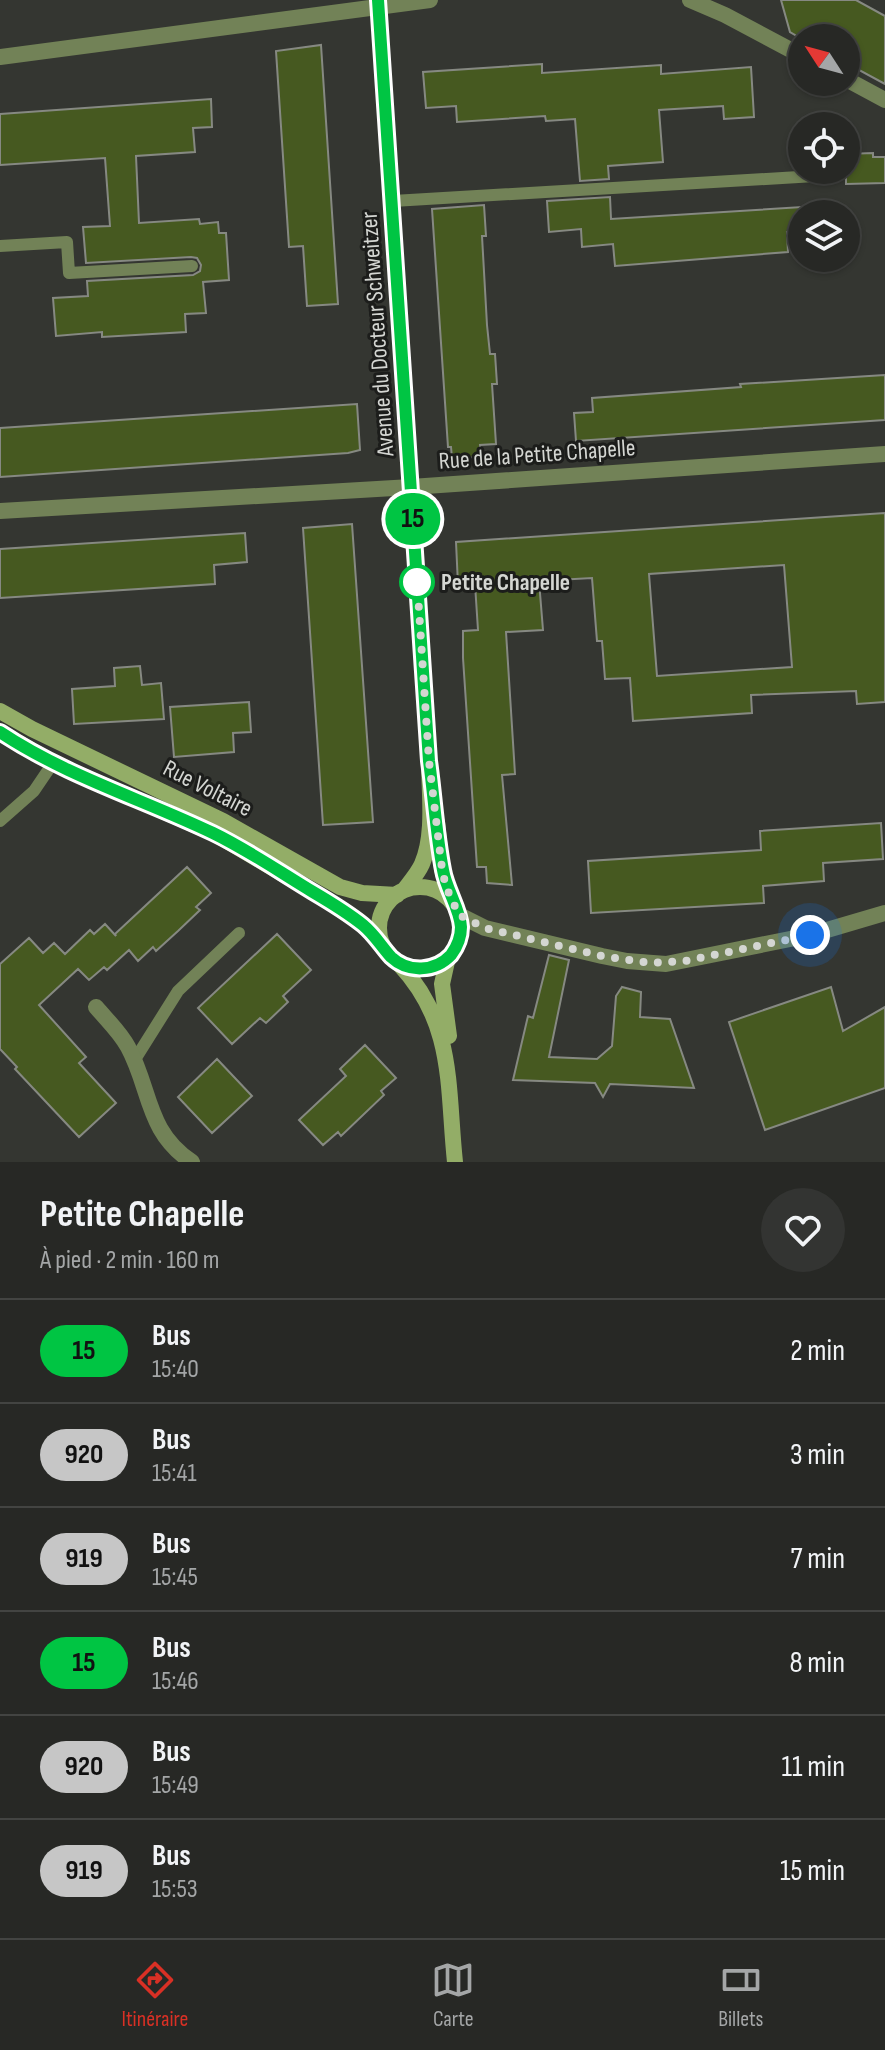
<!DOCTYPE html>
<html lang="fr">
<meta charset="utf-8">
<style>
:root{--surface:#272825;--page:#333432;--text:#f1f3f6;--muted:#a4a6a7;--line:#434442;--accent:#d93025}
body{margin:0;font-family:"Sofia Sans Condensed",sans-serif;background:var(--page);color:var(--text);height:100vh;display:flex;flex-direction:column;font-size:30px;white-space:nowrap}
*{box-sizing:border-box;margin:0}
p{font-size:26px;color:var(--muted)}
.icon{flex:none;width:44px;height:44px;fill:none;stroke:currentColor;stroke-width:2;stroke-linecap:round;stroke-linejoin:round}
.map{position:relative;height:1162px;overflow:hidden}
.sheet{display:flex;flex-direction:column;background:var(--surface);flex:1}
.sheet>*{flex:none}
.badge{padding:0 16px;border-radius:26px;font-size:28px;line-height:52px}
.needle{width:52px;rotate:306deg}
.buttons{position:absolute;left:788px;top:24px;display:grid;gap:16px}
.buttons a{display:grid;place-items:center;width:72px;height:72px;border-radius:50%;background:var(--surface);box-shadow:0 2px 6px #0004,0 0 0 2px var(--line);font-size:40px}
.you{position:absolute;width:40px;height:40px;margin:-20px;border:6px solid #fff;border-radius:50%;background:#1a73e8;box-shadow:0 0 0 12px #1a73e833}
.map>.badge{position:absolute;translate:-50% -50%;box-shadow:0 0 0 4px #fff}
.round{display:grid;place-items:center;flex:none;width:84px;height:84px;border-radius:42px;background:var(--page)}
.summary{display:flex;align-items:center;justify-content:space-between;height:136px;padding:0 40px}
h1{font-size:38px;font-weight:700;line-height:60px}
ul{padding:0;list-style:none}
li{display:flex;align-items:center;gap:24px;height:104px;padding:0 40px;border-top:2px solid var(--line)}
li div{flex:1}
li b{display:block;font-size:30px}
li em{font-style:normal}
li .badge{min-width:88px;font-weight:700;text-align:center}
.menu{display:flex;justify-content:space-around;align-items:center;height:112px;border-top:2px solid var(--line);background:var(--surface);font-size:22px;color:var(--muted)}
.menu a{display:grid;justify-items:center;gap:4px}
.menu .current{color:var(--accent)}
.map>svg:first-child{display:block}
</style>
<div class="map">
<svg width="885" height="1162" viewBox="0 0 885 1162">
<rect width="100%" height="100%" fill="#343631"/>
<path fill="#465920" stroke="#868982" stroke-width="2" fill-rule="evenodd" d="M781,0h75l29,16v68l-39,-21v-25l-44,1 -12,-7z
M321,45l17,259 -31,2 -4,-60 -14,1 -13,-196z
M542,64v9l119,-8v9l90,-7 3,50 -30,2 -1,-13 -64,4 4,52 -55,4 1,13 -29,2 -5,-62 -29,2 -1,-5 -88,6 -1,-16 -30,2 -3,-36z
M211,99l1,28 -19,1 2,24 -59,4 3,67 60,-4 1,5 18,-2 1,11h7l3,47 -26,2 3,31 -21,1 1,18 -84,5v-5l-46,4 -3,-38 35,-2 -1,-15 106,-6 7,-4 1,-6 -4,-7 -6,-1 -105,6 -3,-36 27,-1 -5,-68 -105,7v-51z
M873,153v4h12v26l-39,1v-30z
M610,197l1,22 191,-12v25h-15l1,20 -173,14 -2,-22 -31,3 -1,-18 -32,3 -2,-31z
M484,205l2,31h-4l5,89 3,29h5l2,30h-5l4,60 -16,1 1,12 -29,1 -1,-11h-3l-16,-238z
M885,375v45l-309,21 -2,-28 19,-1 -1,-14 149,-11 -1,-3z
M357,404l3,46 -12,3 -348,24v-49z
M885,513v189l-28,2 -1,-13 -105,4 1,18 -119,8 -3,-43 -25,1 -3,-38h-5l-5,-63 -53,3 4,49 -37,2 9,142 -13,1 10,110 -25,-2 -1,-16h-9l-14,-209v-27l15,-1 -3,-46 -17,1 -2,-43zM784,565l8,102 -135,9 -8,-102z
M352,524l21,298 -50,3 -20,-297z
M245,533l2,29 -33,3 1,19 -215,14v-49z
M140,666l2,19 19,-2 3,36 -90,5 -2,-35 43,-3 -1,-18z
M249,702l2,30 -18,1 1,19 -60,5 -4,-50z
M881,823l2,36 -60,4 1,18 -61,5 1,17 -173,10 -3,-52 173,-11 -1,-19z
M187,867l24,26 -15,14 4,3 -22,21 -22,20 -3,-4 -15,14 -9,-11 -22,20 -3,-3 -15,13 -11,-11 -39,36 47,52 -7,6 37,40 -37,34 -64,-68 2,-2 -17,-18v-85l29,-26 14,15 11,-10 11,11 25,-24 4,4 11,-10 11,12 -1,-2z
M277,934l34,36 -28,26 5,6 -22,21 -6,-5 -28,26 -34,-36z
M549,955l20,5 -20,97 48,2 15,-13 4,-50 6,-9 19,5 -1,25 30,2 24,69 -84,-4 -7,13 -8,-14 -82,-3 15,-64 5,2z
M831,987l12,44 42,-24v81l-120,42 -36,-108z
M365,1045l31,33 -15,13 3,4 -43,41 -3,-4 -15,13 -24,-25 47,-44 -6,-7z
M217,1059l35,37 -40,37 -34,-36z"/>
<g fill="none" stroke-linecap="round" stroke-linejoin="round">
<path stroke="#728257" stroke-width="12" d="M393,201l422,-25
M0,246l67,-4 2,31 123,-7
M0,821l34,-30 19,-28
M134,1061l44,-70 61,-58"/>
<path stroke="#728257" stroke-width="16" d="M690,0l35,15 77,41
M0,57l430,-57
M846,79l39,21
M0,511l411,-24 474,-33
M459,915l26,13 117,28 25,5 39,3 144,-29 75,-22
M96,1007c11,13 24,25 32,40 23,42 18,85 64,115"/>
<path stroke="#93ad67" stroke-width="16" d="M378,0l51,761c0,32 6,73 -7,103 -4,9 -11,17 -18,26
M0,711l32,18 191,92 117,66 22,6 35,2
M0,732l53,31 164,72 108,64 38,26 19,18
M437,822l5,47 10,32
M379 928a41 41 0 1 1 82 0a41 41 0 1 1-82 0Z
M448,957l-6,27 7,52
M400,965c55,59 47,122 55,197"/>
</g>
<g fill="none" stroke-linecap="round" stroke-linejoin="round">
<defs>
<path id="line" d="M0,732c66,44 142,67 213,101 35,17 67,39 100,59 17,10 35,21 50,33 12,10 18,21 28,32 17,16 44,15 60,-2 6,-8 10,-18 10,-28 -1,-18 -15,-38 -18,-57 -7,-36 -9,-73 -14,-109l-51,-761"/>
</defs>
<use href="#line" stroke="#fff" stroke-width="18"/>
<use href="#line" stroke="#00c543" stroke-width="12"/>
<path stroke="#d4d6d2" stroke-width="8" stroke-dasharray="0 14.4" d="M417,582v-2l12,181 13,108 4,18 13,28 26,13 117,28 48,7 35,-2 125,-26"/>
</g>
<circle fill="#fff" stroke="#00c543" stroke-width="4" cx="417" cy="582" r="16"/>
<g text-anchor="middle" stroke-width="6" stroke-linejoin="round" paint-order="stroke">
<g font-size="24" fill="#d4d6d2" stroke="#1c1d1b">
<text transform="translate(377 334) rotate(-94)" y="8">Avenue du Docteur Schweitzer</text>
<text transform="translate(537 454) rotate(-4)" y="8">Rue de la Petite Chapelle</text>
<text transform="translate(208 788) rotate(27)" y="8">Rue Voltaire</text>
</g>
<g font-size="24" font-weight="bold" fill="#d4d6d2" stroke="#1c1d1b" text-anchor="start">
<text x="441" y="590">Petite Chapelle</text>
</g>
</g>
</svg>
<div class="buttons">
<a><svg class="needle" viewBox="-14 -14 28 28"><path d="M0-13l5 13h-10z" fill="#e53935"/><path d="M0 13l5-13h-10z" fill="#a4a6a7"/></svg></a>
<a><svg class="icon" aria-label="locate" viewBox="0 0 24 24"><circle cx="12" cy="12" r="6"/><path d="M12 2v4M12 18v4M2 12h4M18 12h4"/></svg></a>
<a><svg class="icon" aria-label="layers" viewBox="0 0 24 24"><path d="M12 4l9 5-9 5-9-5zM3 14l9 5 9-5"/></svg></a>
</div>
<div class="you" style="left:810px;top:935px"></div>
<b class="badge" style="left:413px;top:519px;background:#00c543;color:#111">15</b>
</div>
<section class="sheet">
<div class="summary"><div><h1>Petite Chapelle</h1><p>À pied · 2 min · 160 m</p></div><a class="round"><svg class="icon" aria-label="heart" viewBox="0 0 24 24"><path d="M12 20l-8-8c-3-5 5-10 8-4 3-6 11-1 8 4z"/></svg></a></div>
<ul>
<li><span class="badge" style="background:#00c543;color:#111">15</span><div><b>Bus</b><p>15:40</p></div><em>2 min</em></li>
<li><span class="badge" style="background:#c6c6c6;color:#111">920</span><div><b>Bus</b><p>15:41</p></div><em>3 min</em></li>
<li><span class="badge" style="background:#c6c6c6;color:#111">919</span><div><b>Bus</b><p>15:45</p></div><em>7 min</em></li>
<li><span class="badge" style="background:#00c543;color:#111">15</span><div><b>Bus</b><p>15:46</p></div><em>8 min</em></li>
<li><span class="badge" style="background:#c6c6c6;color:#111">920</span><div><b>Bus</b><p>15:49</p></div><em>11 min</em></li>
<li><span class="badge" style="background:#c6c6c6;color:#111">919</span><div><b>Bus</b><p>15:53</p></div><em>15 min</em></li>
</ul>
</section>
<nav class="menu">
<a class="current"><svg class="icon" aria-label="directions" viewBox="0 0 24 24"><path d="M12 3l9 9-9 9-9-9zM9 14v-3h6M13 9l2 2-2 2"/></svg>Itinéraire</a>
<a><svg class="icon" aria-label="map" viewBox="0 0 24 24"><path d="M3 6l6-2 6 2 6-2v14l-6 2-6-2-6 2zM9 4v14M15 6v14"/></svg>Carte</a>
<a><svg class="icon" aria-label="tickets" viewBox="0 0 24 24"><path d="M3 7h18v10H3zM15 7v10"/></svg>Billets</a>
</nav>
